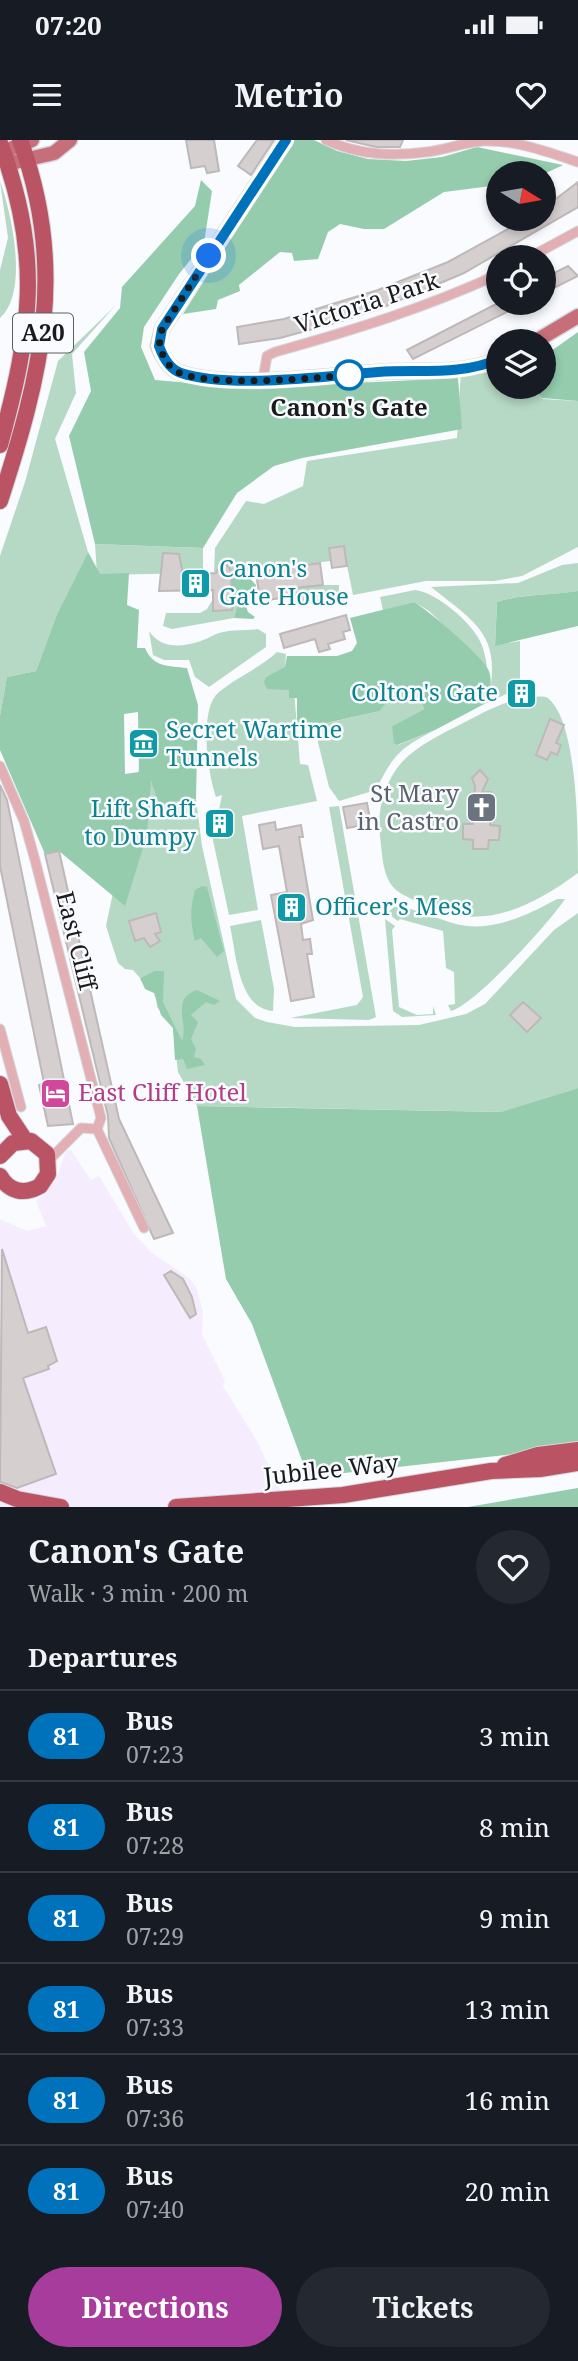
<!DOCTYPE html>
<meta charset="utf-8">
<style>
:root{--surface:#171b24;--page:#242831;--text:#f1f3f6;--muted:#9ea1a6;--line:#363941;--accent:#a83c9c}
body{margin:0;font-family:"Noto Serif",serif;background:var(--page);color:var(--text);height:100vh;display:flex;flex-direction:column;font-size:26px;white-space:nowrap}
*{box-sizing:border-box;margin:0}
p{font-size:23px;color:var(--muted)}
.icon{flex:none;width:38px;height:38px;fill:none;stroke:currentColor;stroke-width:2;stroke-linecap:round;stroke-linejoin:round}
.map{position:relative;height:1367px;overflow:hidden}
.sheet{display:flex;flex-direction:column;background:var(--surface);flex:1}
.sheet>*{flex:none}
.badge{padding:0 14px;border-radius:23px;font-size:24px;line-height:46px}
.needle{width:46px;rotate:101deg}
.buttons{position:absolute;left:486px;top:21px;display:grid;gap:14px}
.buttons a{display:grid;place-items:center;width:70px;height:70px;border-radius:50%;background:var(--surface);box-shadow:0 4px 10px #0003;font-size:35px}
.you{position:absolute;width:35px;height:35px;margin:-18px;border:5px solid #fff;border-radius:50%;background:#1a73e8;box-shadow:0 0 0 10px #1a73e833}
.map>.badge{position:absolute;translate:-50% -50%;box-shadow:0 0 0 4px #fff}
h2{padding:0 28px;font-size:26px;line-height:63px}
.round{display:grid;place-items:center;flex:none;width:74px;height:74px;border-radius:37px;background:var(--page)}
.overview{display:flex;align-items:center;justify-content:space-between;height:119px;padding:0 28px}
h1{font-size:33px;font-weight:700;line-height:52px}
.primary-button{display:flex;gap:14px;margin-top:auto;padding:14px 28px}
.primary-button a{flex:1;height:80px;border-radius:42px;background:var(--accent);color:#fff;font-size:28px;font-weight:700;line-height:80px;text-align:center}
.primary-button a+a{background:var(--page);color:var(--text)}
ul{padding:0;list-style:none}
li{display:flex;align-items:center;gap:21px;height:91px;padding:0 28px;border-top:2px solid var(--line)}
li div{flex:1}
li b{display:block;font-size:26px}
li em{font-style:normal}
li .badge{min-width:77px;font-weight:700;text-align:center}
.status{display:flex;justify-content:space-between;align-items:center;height:49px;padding:0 35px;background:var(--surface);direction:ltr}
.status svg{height:19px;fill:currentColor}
header{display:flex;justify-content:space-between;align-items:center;height:91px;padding:0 28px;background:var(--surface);font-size:32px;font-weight:700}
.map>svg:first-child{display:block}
</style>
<div class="status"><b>07:20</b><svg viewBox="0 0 49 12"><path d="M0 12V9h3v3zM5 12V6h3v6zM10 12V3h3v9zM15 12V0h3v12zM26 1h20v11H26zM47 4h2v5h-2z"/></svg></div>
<header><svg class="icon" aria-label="menu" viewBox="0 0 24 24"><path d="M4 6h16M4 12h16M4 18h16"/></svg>Metrio<svg class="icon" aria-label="heart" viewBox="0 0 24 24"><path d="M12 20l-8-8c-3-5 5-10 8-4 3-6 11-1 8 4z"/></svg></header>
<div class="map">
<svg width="578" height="1367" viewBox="0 0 578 1367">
<rect width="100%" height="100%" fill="#f9fbfe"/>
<path fill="#f5edfe" d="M71,1010l20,30 8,-4 35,58 18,19 37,25 7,9 7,24 -1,24 23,46 -2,5 34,55 31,66h-288v-288l27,12 19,-5 -10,-25 19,-19 11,-31z"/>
<path fill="#b6d9c5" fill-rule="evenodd" d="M0,41c12,34 29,111 0,137v-48l8,-32z
M115,166l-43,48 4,39 -21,46 33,113 -31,62 -21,57 -29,6 -7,39v-160l25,-74 33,-121z
M461,229l38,3v15h31l13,12 35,2v146l-56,29 -28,5h-68l-73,14 -10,-49 -14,2 2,13 -100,11 -7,-7 -10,8 1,-25 31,-47 18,3 39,-18 4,-25 150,-23z
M95,404l108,4v25l-106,2z
M578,423v28c-24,4 -60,3 -81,11l-2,43 25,-4v47l-32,14c14,-66 -9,-77 -57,-115l87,-4 44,-18z
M323,445h16v13l-41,8 -3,-18z
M415,450c21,2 56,32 65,51 4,8 6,18 7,27l-58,-57 -15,-9 -31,8 -3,-13z
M231,452h3l4,10 -4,16 -62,11 -9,-3 3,-13h34l7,-4 6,-10z
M258,489l8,5v13l-57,40 -14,-10 -6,-17h-25l-11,-5 -4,-24c15,23 46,14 65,4 11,-6 31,-4 44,-6z
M277,512l9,2 -1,15 -19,8 18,11 10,2 6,74 8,1 9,36 -75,15 16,94 -29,5 -18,-84 18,-1 -1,-15h-10l4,-20 -6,2c-8,-22 -18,-88 3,-105 18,-15 41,-24 58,-40z
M410,547l9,7 5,15 -32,17 6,19 37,-15c-35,18 -42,25 -59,60l-37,11 -10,-14 -15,-61 66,-15 17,-21z
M546,557c32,20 32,135 32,176 -48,35 -98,61 -158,30 -10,-5 -24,-10 -30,-20 -8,-13 -8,-32 -10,-47 -3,-27 4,-53 22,-74 17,-18 42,-29 63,-40 25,-13 52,-28 81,-25z
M139,629l16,17 4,18 37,-5 6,47 34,153 19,19 12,4 28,5 124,-2 47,-11 19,-10 69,-74 24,-17v175l-76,24 -305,-6 -19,-34 -5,-44 -16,-21 -3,-36 -14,7 -7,-8 -8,-1 -7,-6 -12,-37zM156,773l5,19 -6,2 5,7 -10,6 -6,-9 -9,2 -6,-19z
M339,666l37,211 -7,3 -79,-2 67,-13 6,-8 -34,-190z
M557,759h8c-15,23 -90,106 -114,112l-3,-6 7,-1 -1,-32 -8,-4 -3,-37 -43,-12 -2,2 -11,-8 7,-6h9c18,4 35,12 53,17 35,9 72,-9 101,-25z
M385,779l10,7 -3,4 7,77 18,8 16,-1v-8l3,9 -34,2 -9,-6z
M261,780l13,69 -1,22c-35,-2 -37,-59 -43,-85z"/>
<path fill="#94ccad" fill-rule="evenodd" d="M293,0h21l23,11 31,8 38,2 36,-4 35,-10 86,18 -19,9 -45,-1v12l-55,7 -60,37h-20l-24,-5 -12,8 -10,27 -24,2 -2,-8 -12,-1 -41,33 1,6 -22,9 -2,9 -33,5z
M201,40l11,11 -8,52 -25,31 -35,53 -3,20 14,33 94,8 209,-10 4,51 -160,29 -28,8 -37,27 -34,55 -108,-4 -26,-108 22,-45 -7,-39 36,-44 2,-21 73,-81z
M578,192v69l-36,-3 -12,-11h14v-31z
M88,412l12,22 29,-1 -2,32 12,5 -2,38h8c8,19 23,18 42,20l11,37 -2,94 -37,5 -8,-23 -4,54 -22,71 -66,-55 -14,3 -45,-104v-34l7,-39 29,-6 21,-57zM138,572l1,60 -14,2 -1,-60z
M231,432h13l12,13 -2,11 -9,7 3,9 7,5 -2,2 -19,-1 4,-16 -7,-10z
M578,451v35l-83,20 2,-44c22,-8 57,-7 81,-11z
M414,462c15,9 67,53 74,67 5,11 2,22 0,33l-53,28 -38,15 -3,-2 -2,-17 32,-17 -5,-15 -9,-7 -13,3 -17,21 -76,17 -7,-6v-24h-8v-8l-22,-1 -3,-7 2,-5 19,-10 2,-11h50l15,-5 5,-8 -7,-25z
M202,746l5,1 17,64 -7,6 -16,-19 -6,3c-5,-19 -5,-32 0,-51z
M154,831h10l-1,31 19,39c7,-18 -12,-42 15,-51l23,11 -6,4 -8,-3 -15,13 7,7 -7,17 5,10 -2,8 7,2 4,6 -18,4 -4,-10 -8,1 -2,-32 -12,-13 -7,-22 -9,-4 -5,-11z
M578,948v359l-270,30 -56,-153 -26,-45 -29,-173 304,6z
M578,1348v19h-110z"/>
<path fill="#d6cfcf" stroke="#bfb8b8" stroke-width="2" d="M186,0h28l5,31 -12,2 -2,-7 -14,2z
M257,0h17l-23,35 -13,-9z
M346,0h57l-3,7h-24z
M578,42v25l-114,66 -85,36 -44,14 -55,15 -41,6 -2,-17 47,-8 94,-29 70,-28 78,-43h18v-11z
M568,126l10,10 -34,17v-15z
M498,163h27l-112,56 -6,-9z
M344,406l3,20 -15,2 -3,-20z
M163,413l16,1 4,21 33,-2 4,-8 8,1 3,6 1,38 -19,1v-21l-54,1z
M320,423l3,22 -28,3 1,8 -36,5 -4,-29z
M346,475l4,15 -7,2 2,7 -17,5 2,5 -11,3 -4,-13 -31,9 -4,-14z
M550,579l14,6 -8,18 5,2 -4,10 -6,-3 -4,8 -11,-5z
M480,630l8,9 -6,13h9l-1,33 10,1 -1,14h-10l-1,9h-15v-9l-10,-1v-15h10l2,-38 -3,-8z
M0,645l7,15 66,324 -25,2 -9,-41 5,-2 -44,-217z
M367,663l4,21 -24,4 -4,-21z
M218,675h10l1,15 -18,1 -2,-15z
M275,682l1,8 25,-5 2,12h-4l14,83 -12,4 2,16 7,-1 2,15h-5l7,43 -23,4 -20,-106 16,-3 -8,-46 -16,3 -4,-24z
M59,711l60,268 54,114 -19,6 -45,-101 -1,-22 -63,-262z
M156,773l5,19 -6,2 5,7 -10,6 -6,-9 -9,3 -6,-20z
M523,862l18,16 -14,14 -17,-17z
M2,1109l26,84 18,-6 11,34 -9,5 1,3 -26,9 33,96 -39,14 -17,-6z
M171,1131l12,8 9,18 4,17 -6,4 -26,-43z"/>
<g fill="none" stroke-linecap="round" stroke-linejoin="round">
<defs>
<path id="street" d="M326,0c32,15 65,17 100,12 19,-2 38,-10 58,-11 32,-1 64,11 94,21
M530,117l48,-26
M263,239l4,-23 8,-4c79,-22 150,-44 224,-78
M0,626l24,55 11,39 66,258 -4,11
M0,889l21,78
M97,989l47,99
M49,1020l32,-32 16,1"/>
<path id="primary" d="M286,0l-124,189 -4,17c5,11 11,23 23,27 49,16 144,3 197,-1 40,-3 84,4 121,-13
M3,12l29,-12
M7,24l47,-11 16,-13
M536,201l42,-25"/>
<path id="highway" d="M0,3c43,114 31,188 0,302
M0,361c41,-126 68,-232 20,-361
M0,944l9,32 16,24
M0,1016l13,-13 18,-2 16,13 1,20 -8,12c-16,9 -31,6 -40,-10
M505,1325l33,-10 40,-5
M0,1352l17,7 44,8
M176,1367l167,-12 148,-24 49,-2 38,-6"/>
</defs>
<use href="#street" stroke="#d5d7da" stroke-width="11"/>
<use href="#primary" stroke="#d5d7da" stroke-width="17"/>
<use href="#highway" stroke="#d5d7da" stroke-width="18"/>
<use href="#street" stroke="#e2b0b4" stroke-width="9"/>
<use href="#primary" stroke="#c66e79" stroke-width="14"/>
<use href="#highway" stroke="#ba5464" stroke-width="16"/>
</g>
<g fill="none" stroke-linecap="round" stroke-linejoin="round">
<defs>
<path id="line" d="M286,0l-124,189 -3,17c4,11 10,23 22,27 49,16 144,3 197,-1 40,-3 83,4 121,-13"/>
</defs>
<use href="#line" stroke="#fff" stroke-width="16"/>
<use href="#line" stroke="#0072bc" stroke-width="10"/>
<path stroke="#1a1b1d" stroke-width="7" stroke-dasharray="0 12.6" d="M209,116l-47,73 -3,17c4,10 8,20 19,26 32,16 142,6 181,2l-10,1"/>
</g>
<defs>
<symbol id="building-square" viewBox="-11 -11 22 22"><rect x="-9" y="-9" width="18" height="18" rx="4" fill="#0f9aa8" stroke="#f9fbfe"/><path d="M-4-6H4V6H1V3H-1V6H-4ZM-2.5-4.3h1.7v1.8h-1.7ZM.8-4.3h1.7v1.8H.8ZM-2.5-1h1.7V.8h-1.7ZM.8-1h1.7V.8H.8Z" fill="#fff"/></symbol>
<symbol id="museum-square" viewBox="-11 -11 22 22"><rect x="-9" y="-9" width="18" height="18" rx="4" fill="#0f9aa8" stroke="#f9fbfe"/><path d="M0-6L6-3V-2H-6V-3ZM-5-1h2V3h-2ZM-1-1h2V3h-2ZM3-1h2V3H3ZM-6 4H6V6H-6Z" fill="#fff"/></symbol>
<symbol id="church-square" viewBox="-11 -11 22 22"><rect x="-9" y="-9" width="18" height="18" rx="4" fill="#6b7280" stroke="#f9fbfe"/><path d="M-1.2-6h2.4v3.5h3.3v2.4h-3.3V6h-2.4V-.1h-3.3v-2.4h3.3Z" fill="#fff"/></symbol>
<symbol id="hotel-square" viewBox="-11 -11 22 22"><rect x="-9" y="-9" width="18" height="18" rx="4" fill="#d1479c" stroke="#f9fbfe"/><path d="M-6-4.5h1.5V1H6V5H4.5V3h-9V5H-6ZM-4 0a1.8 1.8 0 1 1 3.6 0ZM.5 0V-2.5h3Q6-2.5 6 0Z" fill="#fff"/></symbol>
</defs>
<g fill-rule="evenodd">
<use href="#building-square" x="178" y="426" width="35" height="35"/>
<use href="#building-square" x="504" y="536" width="35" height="35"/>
<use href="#museum-square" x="126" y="586" width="35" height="35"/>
<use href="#church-square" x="464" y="650" width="35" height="35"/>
<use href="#building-square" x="202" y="666" width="35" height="35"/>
<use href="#building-square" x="274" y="750" width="35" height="35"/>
<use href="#hotel-square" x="38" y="936" width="35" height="35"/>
</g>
<circle fill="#fff" stroke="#0072bc" stroke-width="3.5" cx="349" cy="235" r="14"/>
<g text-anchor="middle" stroke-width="5" stroke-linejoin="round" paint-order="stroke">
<rect fill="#f9fbfe" stroke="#5d5e60" stroke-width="2" x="13" y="173.5" width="60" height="39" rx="5"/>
<g font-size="23" font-weight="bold" fill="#1a1b1d">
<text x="43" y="201">A20</text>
</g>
<g font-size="24" fill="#1a1b1d" stroke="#f9fbfe">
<text transform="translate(367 163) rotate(-18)" y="8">Victoria Park</text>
<text transform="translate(76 801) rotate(76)" y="8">East Cliff</text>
<text transform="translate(331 1330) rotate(-6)" y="8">Jubilee Way</text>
</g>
<g font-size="24" font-weight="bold" fill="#1a1b1d" stroke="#f9fbfe">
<text x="349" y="276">Canon's Gate</text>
</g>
<g font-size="24" fill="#0d838f" stroke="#f9fbfe" text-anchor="start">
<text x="219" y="437">Canon's<tspan x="219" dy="28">Gate House</tspan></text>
<text x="498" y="561" text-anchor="end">Colton's Gate</text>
<text x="166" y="598">Secret Wartime<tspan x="166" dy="28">Tunnels</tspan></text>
<text x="196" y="677" text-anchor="end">Lift Shaft<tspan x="196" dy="28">to Dumpy</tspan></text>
<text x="315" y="775">Officer's Mess</text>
</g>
<g font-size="24" fill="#5b616d" stroke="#f9fbfe" text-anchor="end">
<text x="459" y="662">St Mary<tspan x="459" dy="28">in Castro</tspan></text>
</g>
<g font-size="24" fill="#b23c85" stroke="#f9fbfe" text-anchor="start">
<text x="78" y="961">East Cliff Hotel</text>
</g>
</g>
</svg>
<div class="buttons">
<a><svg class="needle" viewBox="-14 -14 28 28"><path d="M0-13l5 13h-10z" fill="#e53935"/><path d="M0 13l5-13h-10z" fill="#9ea1a6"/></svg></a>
<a><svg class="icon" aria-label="locate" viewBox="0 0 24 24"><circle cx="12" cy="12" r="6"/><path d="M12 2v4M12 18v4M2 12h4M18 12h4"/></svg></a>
<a><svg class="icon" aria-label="layers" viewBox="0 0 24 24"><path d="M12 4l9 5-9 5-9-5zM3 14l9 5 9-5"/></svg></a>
</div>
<div class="you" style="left:209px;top:116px"></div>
</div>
<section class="sheet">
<div class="overview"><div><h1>Canon's Gate</h1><p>Walk · 3 min · 200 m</p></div><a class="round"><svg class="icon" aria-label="heart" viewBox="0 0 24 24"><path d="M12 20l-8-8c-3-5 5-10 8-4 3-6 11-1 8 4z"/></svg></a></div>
<h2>Departures</h2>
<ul>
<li><span class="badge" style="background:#0072bc;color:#fff">81</span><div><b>Bus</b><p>07:23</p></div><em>3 min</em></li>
<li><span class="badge" style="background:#0072bc;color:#fff">81</span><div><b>Bus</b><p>07:28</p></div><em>8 min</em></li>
<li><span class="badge" style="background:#0072bc;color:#fff">81</span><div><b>Bus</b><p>07:29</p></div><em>9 min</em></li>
<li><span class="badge" style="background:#0072bc;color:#fff">81</span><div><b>Bus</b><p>07:33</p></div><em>13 min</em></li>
<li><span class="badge" style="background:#0072bc;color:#fff">81</span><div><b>Bus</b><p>07:36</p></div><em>16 min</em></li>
<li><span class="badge" style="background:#0072bc;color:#fff">81</span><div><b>Bus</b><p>07:40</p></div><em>20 min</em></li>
</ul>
<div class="primary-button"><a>Directions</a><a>Tickets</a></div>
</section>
